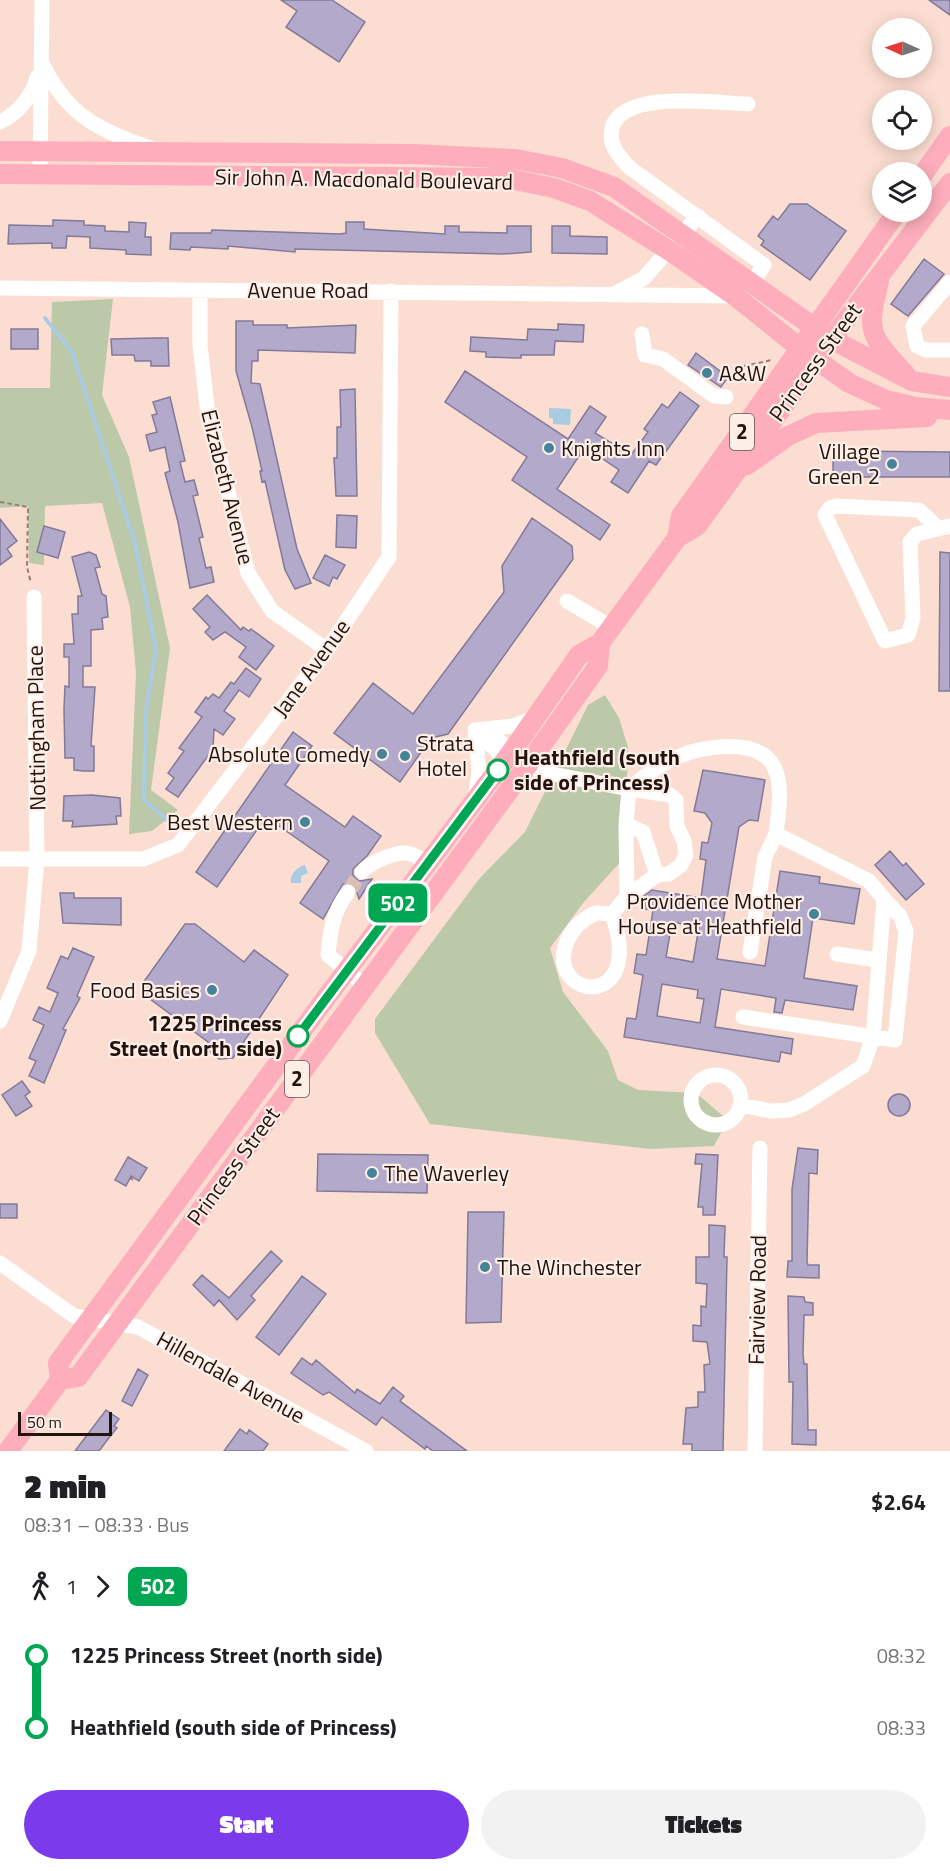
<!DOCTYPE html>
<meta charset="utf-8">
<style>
:root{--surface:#fff;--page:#f2f2f2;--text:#202124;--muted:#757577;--accent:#7c3aed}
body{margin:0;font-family:"Titillium Web",sans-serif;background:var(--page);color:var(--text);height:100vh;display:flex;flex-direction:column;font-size:22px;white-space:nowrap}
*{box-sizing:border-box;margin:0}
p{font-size:20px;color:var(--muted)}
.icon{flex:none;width:33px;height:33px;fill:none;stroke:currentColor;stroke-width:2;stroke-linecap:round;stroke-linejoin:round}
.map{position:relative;height:1451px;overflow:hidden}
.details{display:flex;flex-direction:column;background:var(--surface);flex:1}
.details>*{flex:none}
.badge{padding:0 12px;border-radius:9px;font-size:21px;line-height:39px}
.needle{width:39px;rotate:273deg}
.controls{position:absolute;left:872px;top:18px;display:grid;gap:12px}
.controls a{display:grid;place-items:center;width:60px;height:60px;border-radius:50%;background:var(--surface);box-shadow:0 3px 15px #0003;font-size:30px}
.scale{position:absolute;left:18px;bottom:15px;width:94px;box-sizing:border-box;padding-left:6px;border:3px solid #21140f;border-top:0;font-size:16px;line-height:21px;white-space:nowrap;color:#21140f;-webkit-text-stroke:4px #feeee8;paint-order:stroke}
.map>.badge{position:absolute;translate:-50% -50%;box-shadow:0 0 0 3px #fff}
.legs{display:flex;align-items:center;gap:9px;height:66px;padding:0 24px;font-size:20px}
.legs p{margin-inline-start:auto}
.overview{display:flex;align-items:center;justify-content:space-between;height:102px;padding:0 24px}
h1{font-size:33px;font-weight:800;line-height:45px}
.button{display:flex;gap:12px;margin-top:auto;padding:12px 24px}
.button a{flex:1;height:69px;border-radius:36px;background:var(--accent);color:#fff;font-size:24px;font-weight:800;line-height:69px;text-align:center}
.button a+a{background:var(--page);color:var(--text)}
ul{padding:0 24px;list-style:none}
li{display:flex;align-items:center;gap:21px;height:72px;font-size:22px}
li i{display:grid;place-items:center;width:9px;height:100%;margin:0 8px;background:currentColor}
li i::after{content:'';width:15px;height:15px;margin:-8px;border:4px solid;border-radius:50%;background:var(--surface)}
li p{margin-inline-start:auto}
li:first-child i{background:linear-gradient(#0000 50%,currentColor 0)}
li:last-child i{background:linear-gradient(currentColor 50%,#0000 0)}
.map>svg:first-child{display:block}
</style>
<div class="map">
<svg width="950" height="1451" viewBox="0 0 950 1451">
<rect width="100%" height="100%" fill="#fcddd1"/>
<path fill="#bbc9a9" d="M113,299l-11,96 27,62 41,191 -19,142 27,20 -26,21 -23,3 7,-161 -6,-66 -28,-104 -57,3 -1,59 -15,-2 -1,-57 -28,2v-120h50l2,-86z
M605,695l14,23 9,29 -4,111 -41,45 -33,45 13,44 45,59 10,29 20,10 58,3 32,27 -14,26 -64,3 -220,-25 -55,-91v-14l104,-140 46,-47 63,-127z"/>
<path fill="#a9cce2" d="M549,408l22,1 -1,16 -17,-1v-6h-4z
M305,865l3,8 -7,3v7h-10c-2,-8 7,-17 14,-18z"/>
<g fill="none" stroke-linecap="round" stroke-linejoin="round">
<path stroke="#a9cce2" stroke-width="4" d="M45,318l27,34 63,191 21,107 -10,60 -2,90 24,21"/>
</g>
<path fill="#b3aacb" stroke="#837999" stroke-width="1.5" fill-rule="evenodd" d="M281,0h51l33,22 -26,40 -53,-35 11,-16z
M929,0h21v15z
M790,204h17l39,27 -36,49 -49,-35 3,-4 -6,-5 15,-20 5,4z
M53,220l31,1v4l21,1v5l24,1v-10l17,1 -1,14h6v18l-25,-1v-4l-36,-2v-11l-23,-1 -1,12h-14v-5l-44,1 1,-19 44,1z
M346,222h18v7l81,5v-8h14v6l48,1v-7h24v26l-28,2 -208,-5v3l-67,-6v3l-37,-2 -1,3 -20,-1 1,-16h40l1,-3 128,4 6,-1z
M552,226h18v10l37,1v17l-55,-1z
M924,259l20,15 -36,42 -17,-12z
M236,321h17v4h34v3l69,-3 -1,28 -97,-3v11h-6l-1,22 9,1 37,165 14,34 -16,6 -10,-19 -20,-89 -3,1 -2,-11h2l-10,-44 -16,-56z
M558,324l26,1 -1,17 -28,-1 -1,14h-33v3l-35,-1v-5l-16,-1 1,-14 56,3 1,-11 30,1z
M11,329h27v20h-27z
M155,338h13l1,28h-18v-5h-16l-1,-6h-22l-1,-16z
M696,353l32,24 -7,10 -33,-22z
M465,371l103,68 22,-33 16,11 -11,16 36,22 17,-23 -4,-3 18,-25 6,4 12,-16 19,14 -43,59 -7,-4 -21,32 -17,-11 8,-12 -34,-23 -28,42 53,36 -10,15 -88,-60 15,-23 -82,-55z
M355,389l2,107h-21l-2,-38h3v-31h4l-1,-37z
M170,397l15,64 -5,1 5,20 9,-2 4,15 -5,1 10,41 -4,1 7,30 5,-1 3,15 -24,6 -12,-66 -13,-49 5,-2 -5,-24 -15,4 -4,-16 11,-3 -5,-17 5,-1 -4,-12z
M833,451l117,1v25h-117z
M337,515l20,1 -1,32 -20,-1z
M532,518l40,28 1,13 -125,175 -17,4 -31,44 -66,-49 39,-50 40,31 91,-122 -2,-26z
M0,519l17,22 -10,8 5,7 -12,9z
M44,526l21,6 -7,26 -21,-6z
M89,552l7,3 4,12 -5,1 7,26 4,2 2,21 -6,1 1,11 -12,1v36h-8v21h12l-4,59h3v25h-10l-10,-1v-12h-9l-1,-49 1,-23 4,1v-30h-5v-13h10l-2,-30h6v-18h4l-10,-39z
M940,552l10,1v138h-11z
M325,555l20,10 -8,14 -4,-2 -4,9 -16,-8z
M207,595l34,35 2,-3 6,4 2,-2 23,17 -18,24 -17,-13 7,-10 -21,-15 -12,8 -8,-8 5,-5 -17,-18z
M246,668l15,11 -12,18 -10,-7 -15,21 11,8 -12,16 -9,-6 -1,20 -35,48 -12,-8 8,-11 -6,-5 16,-22 -5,-3 23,-31 -7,-5 11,-15 2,2 5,-5 6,4 12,-16 3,2z
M293,732l19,14 -27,39 60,42 8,-11 28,20 -14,20 -14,13v6l6,6 13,-2 -13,20 -5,-15h-11l-20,35 -23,-16 29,-42 -63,-44 -49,70 -21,-15z
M703,770l62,10 -7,41 -9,-1 -10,7 -22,132 48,7 15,-95 40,6 -1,6 41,6 -6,35 -41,-6 -9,60 53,8 -4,24 -68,-10 -3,13 -8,-1 2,-14 -55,-9 -6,38 78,12 -2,15 -10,-2 -2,10 -155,-25 3,-19 9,1 7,-44 -9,-2 3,-19 9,1 7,-45 -7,-1 -2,-13 8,-6 49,8 5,-38 -6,-1 2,-17 6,1 4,-20 -7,-10 -11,-2zM672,922l27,5 -6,35 -27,-5zM662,984l36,6 -1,8 7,1 -4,24 -43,-7z
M92,795l28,3 1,18h-5l1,8 -45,3 1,-6h-10l1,-25z
M890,851l13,15 3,-3 18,21 -18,16 -31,-35z
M60,893h14v5h47v27l-58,-2z
M185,924h10l49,38 10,-12 34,25 -55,83 -14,1 -14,-11 3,-6 -62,-46 -3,-13z
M73,948l21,9 -17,39 3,2 -17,31 3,1 -22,53 -15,-7 7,-15 -7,-3 15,-33 -11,-5 6,-13 11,5 8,-19 -11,-5 14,-32 7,3z
M22,1081l8,11 -5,4 7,10 -16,10 -14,-21z
M888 1105a11 11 0 1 1 22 0a11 11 0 1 1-22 0Z
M798,1148l20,2 -1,24 -8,-1 -2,89 1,3h11v13l-32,-1 1,-16h4v-72z
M318,1154l110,1 -1,38 -110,-2z
M696,1154l22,1 -3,60h-12v-8h-5l4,-43h-7z
M128,1157l19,11 -8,13 -8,-5 -5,10 -11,-6z
M0,1204h17v14h-17z
M468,1212h36l-3,110 -35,1z
M709,1225l16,1 -1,31h3l-4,194h-31v-7h-9l3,-36 12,-1v-15h7l-1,-27 6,-1 -3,-22 -14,-1v-16l8,1v-20l5,1 1,-23 -11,-1v-26h13z
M271,1251l11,10 -31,35 4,4 -18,20 -18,-20 -5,6 -21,-21 9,-10 27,23z
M302,1276l24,18 -47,61 -23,-18z
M788,1296l16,1 1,5 8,1v12h-9l-1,39 1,10h3l1,66h8v15l-24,-1 1,-62h-4z
M302,1358l10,7 4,-5 39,33 2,-4 23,15 13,-17 11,9 -4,5 67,50h-34l-7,-5 -1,3 -43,-32 -6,8 -47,-33 -6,3 -32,-22z
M138,1369l10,6 -16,31 -10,-5z
M106,1410l13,9 -5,7 3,2 -9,11 -9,12h-24z
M240,1429l7,5 2,-4 19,14 -5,7h-39z"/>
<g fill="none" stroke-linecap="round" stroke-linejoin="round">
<path stroke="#dbbfb4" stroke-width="15" stroke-dasharray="15 8" stroke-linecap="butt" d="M348,892l14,-20"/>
<path stroke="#957e76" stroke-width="2" stroke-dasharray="4.5 3" stroke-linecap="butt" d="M744,366l28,-6
M0,502l28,5 -1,60 4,16
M130,1178l3,2"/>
<path stroke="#fff" stroke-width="15" d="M43,65c26,53 57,65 110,84
M748,104c-32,-1 -126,-15 -136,24 -4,18 7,28 18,40l134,97 -12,18
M0,122c17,-8 33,-26 37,-45
M40,175l2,-175
M950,282l-37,44 4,20 9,4h24
M0,288l735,8
M200,290v55l7,61 41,167 24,38 55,39
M616,293l28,-15 54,-62
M642,334l3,21 18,4 51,37 12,1
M939,529l-20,-19 -82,-4 -7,2 -5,7 60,126 23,-6 5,-17 -3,-76 7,-8 33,-8
M567,601l44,26
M475,730c13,6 29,9 35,24l-11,-1z
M475,730l4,41 -4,27
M475,730l38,-4 23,-9
M527,766l26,8 76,15c14,-12 29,-24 46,-31 24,-11 77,-21 96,4 14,19 7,51 5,72l93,47 15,18 -11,138 -10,29 -59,38 -15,6 -18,1 -31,-6
M626,824l17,8 14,43
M0,859h143l35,-14 149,-195 62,-93 2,-266
M362,872c7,-9 37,-23 49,-18 6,2 12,6 17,9
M348,892c-15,20 -18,39 -20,63l37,31
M596,913l16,1c35,99 -68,86 -45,27 6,-14 15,-22 29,-28z
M612,914l15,-18 -1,-72 3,-35 41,6 6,5 1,26 7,15 2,14 -5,10 -12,9 -12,1 -30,21
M750,952l15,-95 11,-23
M837,954l40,6
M743,1017l152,23 11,-109 -6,-15 -16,-17
M0,1021l29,-70 8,-92 -3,-262
M691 1100a25 25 0 1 1 50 0a25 25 0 1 1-50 0Z
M0,1263l74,53 64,11 228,124
M755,1451l5,-303"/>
<path stroke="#fdadbb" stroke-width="20" d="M0,151l414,3 101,5 47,9 52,19 217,152 81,42 38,6
M0,174l506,4 48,10 36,13 80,50 65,45 66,53 48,34 37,17 30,7 34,3
M921,177l29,-41
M879,282c-14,52 -8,54 27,93
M747,465l41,-29 28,-13 111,-6
M677,538l4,-22 216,-304
M60,1380l18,-3 449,-611 71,-100 2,-23
M8,1451l52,-71 -2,-17 268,-365 184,-244 69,-99 21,-12 77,-105 20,-12 142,-197 111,-146"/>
</g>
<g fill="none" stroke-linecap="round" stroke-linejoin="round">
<defs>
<path id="line-1" d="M298,1036l200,-266"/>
</defs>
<use href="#line-1" stroke="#fff" stroke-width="14"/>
<use href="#line-1" stroke="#00a651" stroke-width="9"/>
</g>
<g fill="#448398" stroke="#feeee8" stroke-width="2">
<circle cx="707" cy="373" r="6"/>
<circle cx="549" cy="448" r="6"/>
<circle cx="892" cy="464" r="6"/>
<circle cx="382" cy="754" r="6"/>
<circle cx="405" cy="756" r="6"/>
<circle cx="305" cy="822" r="6"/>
<circle cx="814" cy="914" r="6"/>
<circle cx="212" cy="990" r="6"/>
<circle cx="372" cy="1173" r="6"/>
<circle cx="485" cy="1267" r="6"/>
</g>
<g fill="#fff" stroke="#00a651" stroke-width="3">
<circle cx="498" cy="770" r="10"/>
<circle cx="298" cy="1036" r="10"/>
</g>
<g text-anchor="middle" stroke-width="4.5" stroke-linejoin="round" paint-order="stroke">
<g fill="#feeee8" stroke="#635550" stroke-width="1.5">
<rect x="730" y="414" width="24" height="36" rx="4.5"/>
<rect x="285" y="1061" width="24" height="36" rx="4.5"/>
</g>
<g font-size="21" font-weight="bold" fill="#21140f">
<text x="742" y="439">2</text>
<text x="297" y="1086">2</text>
</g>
<g font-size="22" fill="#21140f" stroke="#feeee8">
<text transform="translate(364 179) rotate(1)" y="8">Sir John A. Macdonald Boulevard</text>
<text x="308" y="298">Avenue Road</text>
<text transform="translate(815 362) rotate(-54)" y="8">Princess Street</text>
<text transform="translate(228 487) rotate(76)" y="8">Elizabeth Avenue</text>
<text transform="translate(311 668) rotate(-54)" y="8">Jane Avenue</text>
<text transform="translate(36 728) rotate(-91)" y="8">Nottingham Place</text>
<text transform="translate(233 1166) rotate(-54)" y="8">Princess Street</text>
<text transform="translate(757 1300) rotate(-89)" y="8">Fairview Road</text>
<text transform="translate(231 1377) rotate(29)" y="8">Hillendale Avenue</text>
</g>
<g font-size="22" fill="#21140f" stroke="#feeee8" text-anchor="start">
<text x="719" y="381">A&amp;W</text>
<text x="561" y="456">Knights Inn</text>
<text x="880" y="459" text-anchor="end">Village<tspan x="880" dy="25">Green 2</tspan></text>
<text x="417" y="751">Strata<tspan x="417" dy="25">Hotel</tspan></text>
<text x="370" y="762" text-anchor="end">Absolute Comedy</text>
<text x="293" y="830" text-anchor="end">Best Western</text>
<text x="802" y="909" text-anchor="end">Providence Mother<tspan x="802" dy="25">House at Heathfield</tspan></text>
<text x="200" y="998" text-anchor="end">Food Basics</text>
<text x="384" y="1181">The Waverley</text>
<text x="497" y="1275">The Winchester</text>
</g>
<g font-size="22" font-weight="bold" fill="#21140f" stroke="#feeee8" text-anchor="start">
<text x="514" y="765">Heathfield (south<tspan x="514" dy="25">side of Princess)</tspan></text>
<text x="282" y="1031" text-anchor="end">1225 Princess<tspan x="282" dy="25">Street (north side)</tspan></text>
</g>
</g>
</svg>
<div class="controls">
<a><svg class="needle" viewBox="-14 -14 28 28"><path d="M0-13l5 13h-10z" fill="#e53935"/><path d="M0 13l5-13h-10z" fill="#757577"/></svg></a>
<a><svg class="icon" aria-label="locate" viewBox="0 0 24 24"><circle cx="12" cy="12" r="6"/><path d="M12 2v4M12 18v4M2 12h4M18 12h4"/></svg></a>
<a><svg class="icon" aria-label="layers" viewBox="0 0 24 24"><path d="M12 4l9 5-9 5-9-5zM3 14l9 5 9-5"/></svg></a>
</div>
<div class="scale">50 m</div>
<b class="badge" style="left:398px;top:903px;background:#00a651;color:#fff">502</b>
</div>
<section class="details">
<div class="overview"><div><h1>2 min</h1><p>08:31 – 08:33 · Bus</p></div><b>$2.64</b></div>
<div class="legs"><svg class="icon" aria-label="walk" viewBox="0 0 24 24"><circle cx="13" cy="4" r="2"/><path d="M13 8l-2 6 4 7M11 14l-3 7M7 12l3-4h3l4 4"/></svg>1<svg class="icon" aria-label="forward" viewBox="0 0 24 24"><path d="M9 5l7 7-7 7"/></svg><b class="badge" style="background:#00a651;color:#fff">502</b></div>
<ul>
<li><i style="color:#00a651"></i><b>1225 Princess Street (north side)</b><p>08:32</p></li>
<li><i style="color:#00a651"></i><b>Heathfield (south side of Princess)</b><p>08:33</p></li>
</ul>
<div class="button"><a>Start</a><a>Tickets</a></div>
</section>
